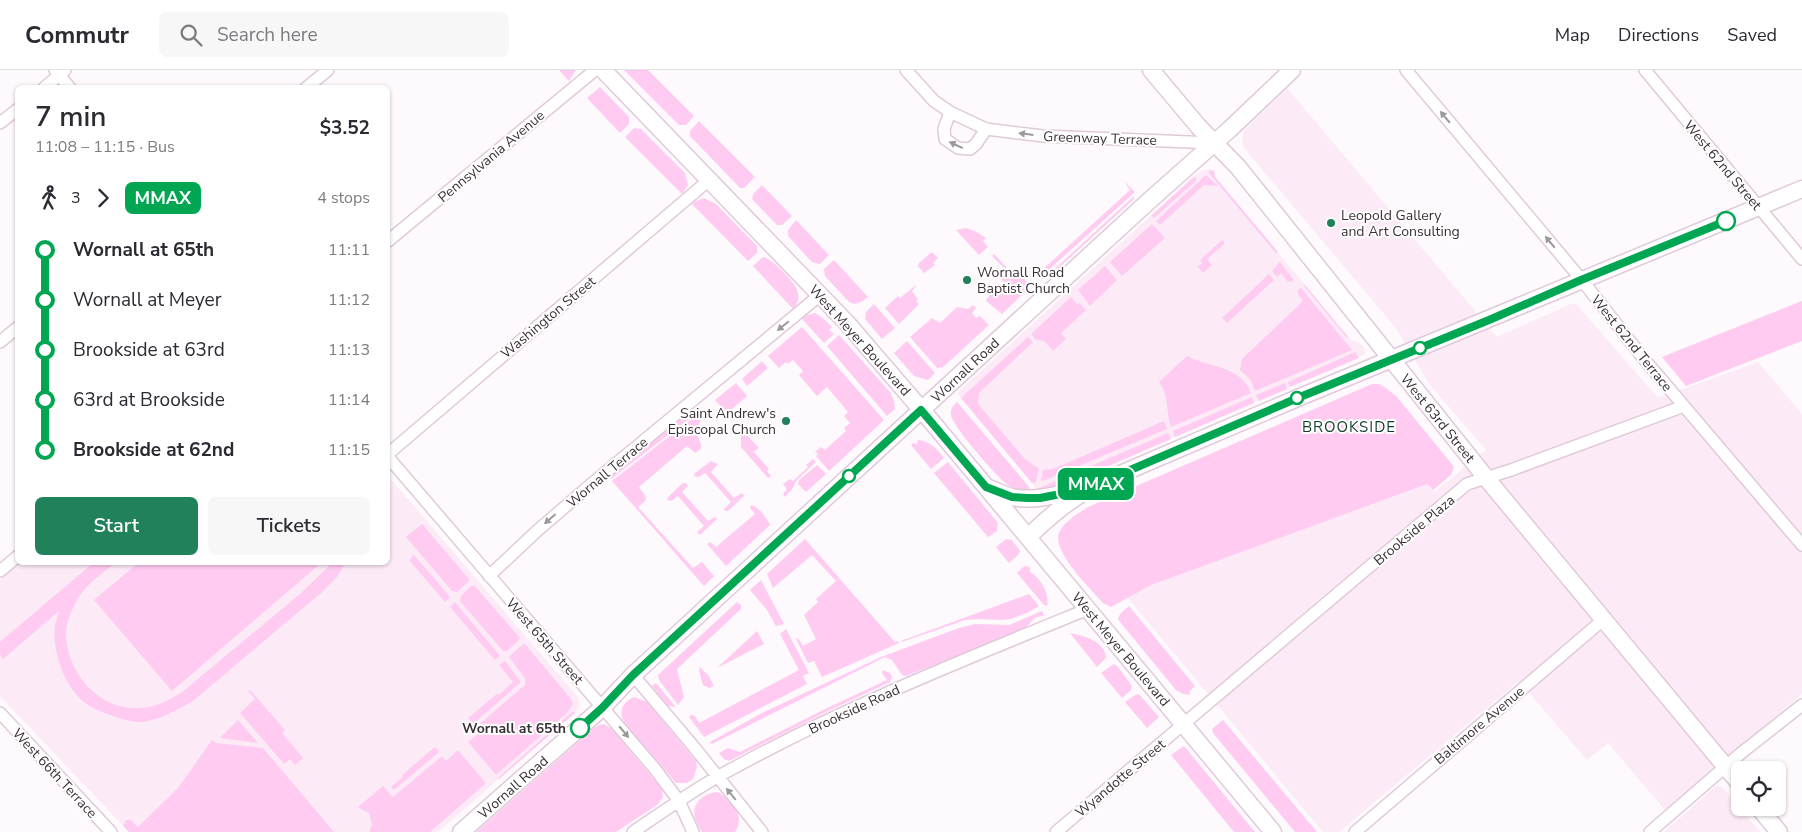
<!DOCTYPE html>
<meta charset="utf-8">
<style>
:root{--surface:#fff;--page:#f7f7f7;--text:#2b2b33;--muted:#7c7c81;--line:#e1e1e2;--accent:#20815a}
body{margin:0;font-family:"Nunito Sans",sans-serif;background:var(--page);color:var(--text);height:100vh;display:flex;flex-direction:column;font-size:19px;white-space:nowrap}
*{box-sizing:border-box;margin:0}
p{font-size:16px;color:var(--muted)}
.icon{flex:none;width:28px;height:28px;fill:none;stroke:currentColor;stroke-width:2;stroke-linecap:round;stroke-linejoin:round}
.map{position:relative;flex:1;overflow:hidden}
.side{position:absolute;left:15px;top:15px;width:375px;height:480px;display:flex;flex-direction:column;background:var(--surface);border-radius:8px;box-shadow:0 1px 4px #0004}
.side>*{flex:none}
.badge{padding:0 10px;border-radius:8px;font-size:18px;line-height:32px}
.tools{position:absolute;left:1731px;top:691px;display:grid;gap:10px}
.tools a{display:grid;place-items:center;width:55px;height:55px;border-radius:8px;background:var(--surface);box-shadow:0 1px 4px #0004;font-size:25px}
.map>.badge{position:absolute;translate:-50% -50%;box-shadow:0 0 0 2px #fff}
.legs{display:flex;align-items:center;gap:8px;height:55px;padding:0 20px;font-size:16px}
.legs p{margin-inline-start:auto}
.overview{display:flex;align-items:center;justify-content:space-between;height:85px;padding:0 20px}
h1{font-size:28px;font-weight:600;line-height:38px}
.cta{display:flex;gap:10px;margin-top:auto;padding:10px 20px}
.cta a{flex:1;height:58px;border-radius:8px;background:var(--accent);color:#fff;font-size:20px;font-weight:600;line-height:58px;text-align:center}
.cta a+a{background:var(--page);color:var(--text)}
ul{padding:0 20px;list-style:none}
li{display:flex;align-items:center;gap:18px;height:50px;font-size:19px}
li i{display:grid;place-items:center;width:8px;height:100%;margin:0 6px;background:currentColor}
li i::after{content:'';width:12px;height:12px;margin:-6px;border:4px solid;border-radius:50%;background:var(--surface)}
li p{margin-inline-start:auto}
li:first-child i{background:linear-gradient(#0000 50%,currentColor 0)}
li:last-child i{background:linear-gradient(currentColor 50%,#0000 0)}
header{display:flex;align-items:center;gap:30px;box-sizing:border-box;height:70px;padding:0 25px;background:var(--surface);border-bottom:1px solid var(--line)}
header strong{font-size:24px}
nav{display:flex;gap:28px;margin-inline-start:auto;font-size:18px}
.search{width:350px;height:45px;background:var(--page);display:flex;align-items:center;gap:12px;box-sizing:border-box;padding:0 18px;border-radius:8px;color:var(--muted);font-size:19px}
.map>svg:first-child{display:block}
</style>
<header>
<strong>Commutr</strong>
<div class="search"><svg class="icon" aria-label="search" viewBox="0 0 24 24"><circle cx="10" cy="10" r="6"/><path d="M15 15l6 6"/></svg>Search here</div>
<nav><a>Map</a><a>Directions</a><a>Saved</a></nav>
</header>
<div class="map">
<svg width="1802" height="762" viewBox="0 0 1802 762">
<rect width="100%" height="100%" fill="#fdf9fc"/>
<path fill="#fceaf7" d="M1287,18l210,249 74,-33h5l82,94 100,-36 44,52v280l-137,116 -57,-67 -21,17 -68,-79 -180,151h-16l-200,-240 301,-111 10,11 52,-42 -56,-65 -35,-58 -151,-179 -2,-6 2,-11z
M1209,99l5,2 1,6 136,163 8,2 6,7v5l-305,133 -22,6 -1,-4 -80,-96 237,-217 8,-5z
M388,406l189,220 3,9 -3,6 -139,121h-309l-129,-136v-116l20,-17 368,-1z
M1716,716h3l4,2 37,44h-96z"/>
<path fill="#ffcbf1" d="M559,0h17l-7,11z
M624,0h24l46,46 -8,9h-7z
M600,17l29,30v7l-9,9 -33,-35z
M699,51l56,56 -11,11h-4l-50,-52v-5z
M634,58l7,1 44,44 3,12 -6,9 -57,-57z
M1210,100l4,1 1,6 63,75 -2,1 -67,-80z
M1206,105l12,11 -14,-1 -44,40 -4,-4z
M1194,107l3,3 -43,38 -3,-2z
M1124,111l11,11 -93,84 -10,-10 3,-1 6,6 89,-81z
M762,115l30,31 -10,9h-5l-25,-26 1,-5z
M1134,126v3l-84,77 -4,1z
M704,128l12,6 41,42v7l-9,8 -56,-57 4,-3z
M796,150l33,35 -9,9 -8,-2 -24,-26v-6z
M1152,154l13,14 -43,38 -12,-14z
M966,158l9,3 11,7 -3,3 5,6 -9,8 -23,-25z
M1222,170l3,3 -18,16 5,6 -9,8 -5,-6 4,-4 -2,-3z
M932,182l6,6 -5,5 2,2 -11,8 -6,-7 1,-3z
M994,184l16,17 12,5 7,9 -2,5 -25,24 -16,-13 3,-5 15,-14 -3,-3 3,-4 1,-6 -13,-13z
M763,187c7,0 32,25 34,33 3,8 1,14 -4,19l-40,-43z
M834,190l34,37c-7,5 -11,9 -19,5l-24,-26 -1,-7z
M1280,192l14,18 -3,2 -4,-1 -6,-8 -4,4 -5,-6z
M1105,196l12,14 -27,26 -12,-16z
M1269,204l5,6 -47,43 -5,-5z
M916,215v1l-4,5 6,9 -2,1 3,3 -20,20 -14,-16 13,-12 2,2z
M1305,215l43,52 -1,1 -43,-52z
M1301,218l51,62 -97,41 -5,-12 -10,-9 2,-11 61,-58 -5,-7v-4z
M1071,227l6,7 2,-1 7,7 -25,23 5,6 -13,12 -9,-10 -8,-1 -5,-6z
M1802,231v40l-116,45 -24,-29z
M874,234l21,24 -13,11 -17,-20 1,-7z
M973,235l3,3 -4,5 4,5 4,-2 9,9 -47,43 -2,-1 -2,2 -28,-32 22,-19 8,5 17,-16 11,2z
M815,243l8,5 9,9 -3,3 5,4 -10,9 -23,-25 6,-3z
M802,257l82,93 -55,51 -13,-15 2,-2 -3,-2 6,-5 4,3 21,-19 -2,-3 6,-5 -6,-7 4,-4 -21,-25 -10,9 -18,-21 4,-4 -10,-11 -5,4 -2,-2 -7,6 -11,-12z
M839,265l51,57 4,9 1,8 -8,7 -60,-70z
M1028,267l5,5 -54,51 -1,11 47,55 14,10 -3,13 -4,1 -71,-85z
M907,271l28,32 -7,7 -14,-4 -20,-23z
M1355,282l4,6 -69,29 -2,-5z
M1187,286c23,12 53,9 64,37l-80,34c-5,-14 -2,-34 -12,-45z
M762,291l6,7 -21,18 -5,-7z
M736,313l11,13 -15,13 2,3 -5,4 -14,-16z
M1285,313l2,6 -28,12 -3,-6z
M1372,314h7l7,4 11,9 54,66 3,4 -3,8 -18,15 -6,-6 -276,101 -40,22 -8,-4c-12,-14 -51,-51 -44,-70 5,-12 19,-19 29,-26z
M1252,327l2,6 -79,34 -2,-6z
M957,332l73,86v5c-7,-2 -15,-4 -22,-8 -11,-8 -55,-58 -57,-70 -1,-6 2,-9 6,-13z
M692,339l6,3 -87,67 -2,-2z
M699,343l3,2 -5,18 4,12v4l-6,4 -8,-7 -48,41 7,10 -1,4 -7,6 55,61 9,-6 12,14 -10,10 -92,-105z
M1164,351l3,8 -124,52 -2,-1 2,-10 9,-1 15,-6z
M743,361l16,17 -5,4 15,17 -2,2 4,5 -3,2 -27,-31v-14z
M1168,363l3,6 -111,48 -22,6 -1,-4z
M918,370c12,1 19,9 26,18l-13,11 -20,-24 2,-2 4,1z
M813,389l3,3 -20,19 -3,7 -8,9 -2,-3 4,-5 -4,-5 7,-5 3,2 15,-14 -2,-2z
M711,391l7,3 -7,8 23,26 8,-5 2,3 -16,15h-3l-1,-2 7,-7 -26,-29 -6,4 -5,-1 1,-3z
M948,392l50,61 -1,8 -9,6 -54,-64z
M817,395l9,9 -20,18 -8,-8 1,-4z
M683,413h3l2,3 -6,6 26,29 7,-4 2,2 -17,16 -3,-3 7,-6 -26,-30 -6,5 -5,-1 1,-3z
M751,435c8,2 16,13 19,20l-44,41 -19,-22 3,-2 6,5 39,-33 -5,-6z
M422,454l47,55 -1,3 -11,10 -5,-1 -46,-54z
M805,469l90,103 3,-1 1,2 -77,34 -8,-16 -6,2 -12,-24 2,-1 5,8 13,-7 -12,-24 14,-13 -2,-3 20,-18 -24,-26 -39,33 -6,-14z
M1006,469l6,1 8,11 -2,4 -9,8 -13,-16z
M414,485l36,42 -5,5 -36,-42z
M93,493h22c-13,11 -30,22 -38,37 -5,9 -11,23 -11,33 0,40 34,79 76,75 14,-1 27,-8 39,-15l119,-99 28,-27 3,-4h15l-10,15 -14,14 -129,109c-16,9 -32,18 -50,21 -9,1 -22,-3 -30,-6 -9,-3 -17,-6 -25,-11 -23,-16 -36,-52 -33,-79 1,-5 3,-10 4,-15l-56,48 -3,-4v-13z
M138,493l183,-1v1l-149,128 -78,-91z
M1027,496l3,2v4c10,5 20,21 17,34l-3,-1 -27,-32 6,-6z
M761,510l23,44 -8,2 -9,-16 -17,-20z
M471,516h4l45,52 -2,3 -11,10h-4l-43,-50 1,-5z
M1029,524l10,12 -10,6 -18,7 -11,1 -20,-1 -15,1 -63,22 -1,-1z
M455,532l45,54 -5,4 -45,-53z
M737,532l4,3v4l-64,60 7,28 -6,8 -19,-25 -1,-5z
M1129,536l66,80 -6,6 2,3 -8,-1 -7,-4 -56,-68 -2,-3 2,-5z
M1042,541l2,5 -8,1 -13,13 -117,46 -4,-1 -10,-15 -7,-3 -173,87 -2,-2 52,-29 119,-56 78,-29 16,-4 34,1z
M786,559l23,44 -6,3 4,8 -103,53 -15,-20 2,-2 4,1 4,7 100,-53 -19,-36z
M757,561l7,13 -47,24z
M1070,563c13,2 36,9 36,25l-9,9z
M525,574l46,55 2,5 -5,8 -72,63 -28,-33 12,-10 -4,-5 49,-42v-7l-16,-21 13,-12z
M505,591l16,21 -48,42 -5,-6 30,-25 1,2 14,-13 -14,-17z
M1114,594l4,3 14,19 -1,4 -9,8 -21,-25z
M700,597l9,9 5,10 -5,2 -6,-3 -4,-14z
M883,600l7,3 2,4 -2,5 -62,29 -99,50 -5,-2 -5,-6 9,-5 12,4 83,-42 64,-30 -5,-7z
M656,613l20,24 -8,-1 -16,-20z
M250,620l35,40 -3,3 21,25 -8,7 -5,-6 -6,5 -44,-51 15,-14 -7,-8z
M1139,624l20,23 -12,11 -22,-26 10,-7z
M634,627l13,5 49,59 1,6 -4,12 -6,4h-11l-51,-59c-7,-11 -3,-22 9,-27z
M573,641l2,2 -76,66 -1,-1z
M238,650l20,23 -38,-5z
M1223,650l94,112h-22l-82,-99 -1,-4z
M604,654l8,5 50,60 1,8 -6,8 -41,27h-140l117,-103 6,-4z
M212,670l4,3 47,5 71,84h-205l-6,-6 3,-6h5l7,7 40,-39z
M1184,676l71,86h-21l-63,-77z
M435,677l4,5 -45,38 -3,-3 12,-10 -1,-2z
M458,680l26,31 1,3 -55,48h-61l3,-8 -3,-11 -11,-6 25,-21 10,11 49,-41 4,5z
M718,722c14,8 28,24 17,40h-33c-3,-5 -6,-9 -7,-14 -4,-16 10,-25 23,-26z"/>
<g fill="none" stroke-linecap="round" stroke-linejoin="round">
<defs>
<path id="minor" d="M55,0l15,18
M906,0l28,31 16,11 36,17 57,7 171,7
M1406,0l175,209 63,80 158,186
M1645,0l157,189
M44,18l21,-18
M306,18l22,-18
M950,42l-6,17 1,10 13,9 12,1 6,-5 10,-15
M0,53l18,-14
M388,171l207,-171
M0,272l18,-15
M388,384l321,-274
M388,387l267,312 24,32 14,31
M0,501l18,-15
M489,506l49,-46 57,-49 225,-186
M633,605l61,72 68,85
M0,643l111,119
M633,762c28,-19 56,-39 86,-56 118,-66 244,-116 369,-167
M1056,762l411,-348 44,-14 173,-64
M1355,762l249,-213
M1650,762l90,-78 62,-49"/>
<path id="secondary" d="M603,0l244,253 85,99 341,410
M1151,0l47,56 40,41 249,312 253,305
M986,417c9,3 18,8 26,10 23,5 45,-3 67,-7
M1028,467c27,-26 48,-43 83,-59l189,-81 502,-208
M1759,738l20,24
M461,762l141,-124 31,-33 161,-148 356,-327 80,-71 62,-59"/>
</defs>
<use href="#minor" stroke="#e0cada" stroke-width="14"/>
<use href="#secondary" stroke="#e0cada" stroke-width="19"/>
<use href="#minor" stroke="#fff" stroke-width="11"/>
<use href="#secondary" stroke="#fff" stroke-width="16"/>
</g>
<defs><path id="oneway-solid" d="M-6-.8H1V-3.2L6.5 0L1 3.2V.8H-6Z" transform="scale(1.25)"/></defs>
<g fill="#9c989b">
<use href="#oneway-solid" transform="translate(1445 47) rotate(-130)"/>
<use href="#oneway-solid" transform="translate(1026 64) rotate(-173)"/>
<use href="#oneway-solid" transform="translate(956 75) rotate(-155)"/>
<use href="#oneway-solid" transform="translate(1550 172) rotate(-130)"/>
<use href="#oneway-solid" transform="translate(783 256) rotate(141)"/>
<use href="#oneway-solid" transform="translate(550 449) rotate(139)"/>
<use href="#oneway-solid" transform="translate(624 662) rotate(50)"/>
<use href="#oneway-solid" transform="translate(731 724) rotate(-129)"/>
</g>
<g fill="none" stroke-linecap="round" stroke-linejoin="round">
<defs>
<path id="line-1" d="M580,658l22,-20 31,-33 288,-265 65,77 26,10 15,1h13l46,-9 214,-92 189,-77 92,-40 145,-59"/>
</defs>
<use href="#line-1" stroke="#fff" stroke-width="11"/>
<use href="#line-1" stroke="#00a651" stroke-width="8"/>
</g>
<g fill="#fff" stroke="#00a651" stroke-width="2.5">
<circle cx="1726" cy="151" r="9"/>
<circle cx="1420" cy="278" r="6"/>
<circle cx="1297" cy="328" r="6"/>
<circle cx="849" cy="406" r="6"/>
<circle cx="580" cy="658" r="9"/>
</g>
<g fill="#20815a" stroke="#fff" stroke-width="2">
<circle cx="1331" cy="153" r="5"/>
<circle cx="967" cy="210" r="5"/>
<circle cx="786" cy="351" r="5"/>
</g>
<g text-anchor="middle" stroke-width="4" stroke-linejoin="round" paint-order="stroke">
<g font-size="14" fill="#3a3137" stroke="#fff">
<text transform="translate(1100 68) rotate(2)" y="5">Greenway Terrace</text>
<text transform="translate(491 86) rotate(-40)" y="5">Pennsylvania Avenue</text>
<text transform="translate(1723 95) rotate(50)" y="5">West 62nd Street</text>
<text transform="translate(548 247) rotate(-40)" y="5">Washington Street</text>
<text transform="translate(860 270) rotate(48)" y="5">West Meyer Boulevard</text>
<text transform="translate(1632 273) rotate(51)" y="5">West 62nd Terrace</text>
<text transform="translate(965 300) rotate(-43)" y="5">Wornall Road</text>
<text transform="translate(1438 348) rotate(51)" y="5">West 63rd Street</text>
<text transform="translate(607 402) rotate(-40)" y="5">Wornall Terrace</text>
<text transform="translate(1414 460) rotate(-40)" y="5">Brookside Plaza</text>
<text transform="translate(545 571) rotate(49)" y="5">West 65th Street</text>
<text transform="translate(1121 579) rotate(50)" y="5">West Meyer Boulevard</text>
<text transform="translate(854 639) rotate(-25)" y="5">Brookside Road</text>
<text transform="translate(1479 655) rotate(-40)" y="5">Baltimore Avenue</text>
<text transform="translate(55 703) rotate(47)" y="5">West 66th Terrace</text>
<text transform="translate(1120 708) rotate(-40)" y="5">Wyandotte Street</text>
<text transform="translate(513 717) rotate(-41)" y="5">Wornall Road</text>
</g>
<g font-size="14" fill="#3a3137" stroke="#fff" text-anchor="start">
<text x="1341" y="150">Leopold Gallery<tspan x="1341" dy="16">and Art Consulting</tspan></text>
<text x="977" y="207">Wornall Road<tspan x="977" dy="16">Baptist Church</tspan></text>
<text x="776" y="348" text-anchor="end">Saint Andrew's<tspan x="776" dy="16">Episcopal Church</tspan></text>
</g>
<g font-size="14" font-weight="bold" fill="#3a3137" stroke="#fff" text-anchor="end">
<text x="566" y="663">Wornall at 65th</text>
</g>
<g font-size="15" letter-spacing="1" fill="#113e2b" stroke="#fff">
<text x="1349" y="362">BROOKSIDE</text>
</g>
</g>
</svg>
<div class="tools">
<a><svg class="icon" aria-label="locate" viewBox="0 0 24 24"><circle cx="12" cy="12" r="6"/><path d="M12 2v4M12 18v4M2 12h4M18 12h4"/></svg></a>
</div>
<b class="badge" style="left:1096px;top:414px;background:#00a651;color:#fff">MMAX</b>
<section class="side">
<div class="overview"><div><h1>7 min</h1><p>11:08 – 11:15 · Bus</p></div><b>$3.52</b></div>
<div class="legs"><svg class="icon" aria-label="walk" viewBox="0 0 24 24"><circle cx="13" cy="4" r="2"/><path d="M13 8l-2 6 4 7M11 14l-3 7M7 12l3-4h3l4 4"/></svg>3<svg class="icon" aria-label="forward" viewBox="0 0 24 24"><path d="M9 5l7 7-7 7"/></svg><b class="badge" style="background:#00a651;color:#fff">MMAX</b><p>4 stops</p></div>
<ul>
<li><i style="color:#00a651"></i><b>Wornall at 65th</b><p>11:11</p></li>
<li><i style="color:#00a651"></i><span>Wornall at Meyer</span><p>11:12</p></li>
<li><i style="color:#00a651"></i><span>Brookside at 63rd</span><p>11:13</p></li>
<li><i style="color:#00a651"></i><span>63rd at Brookside</span><p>11:14</p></li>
<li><i style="color:#00a651"></i><b>Brookside at 62nd</b><p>11:15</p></li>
</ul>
<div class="cta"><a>Start</a><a>Tickets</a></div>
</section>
</div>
